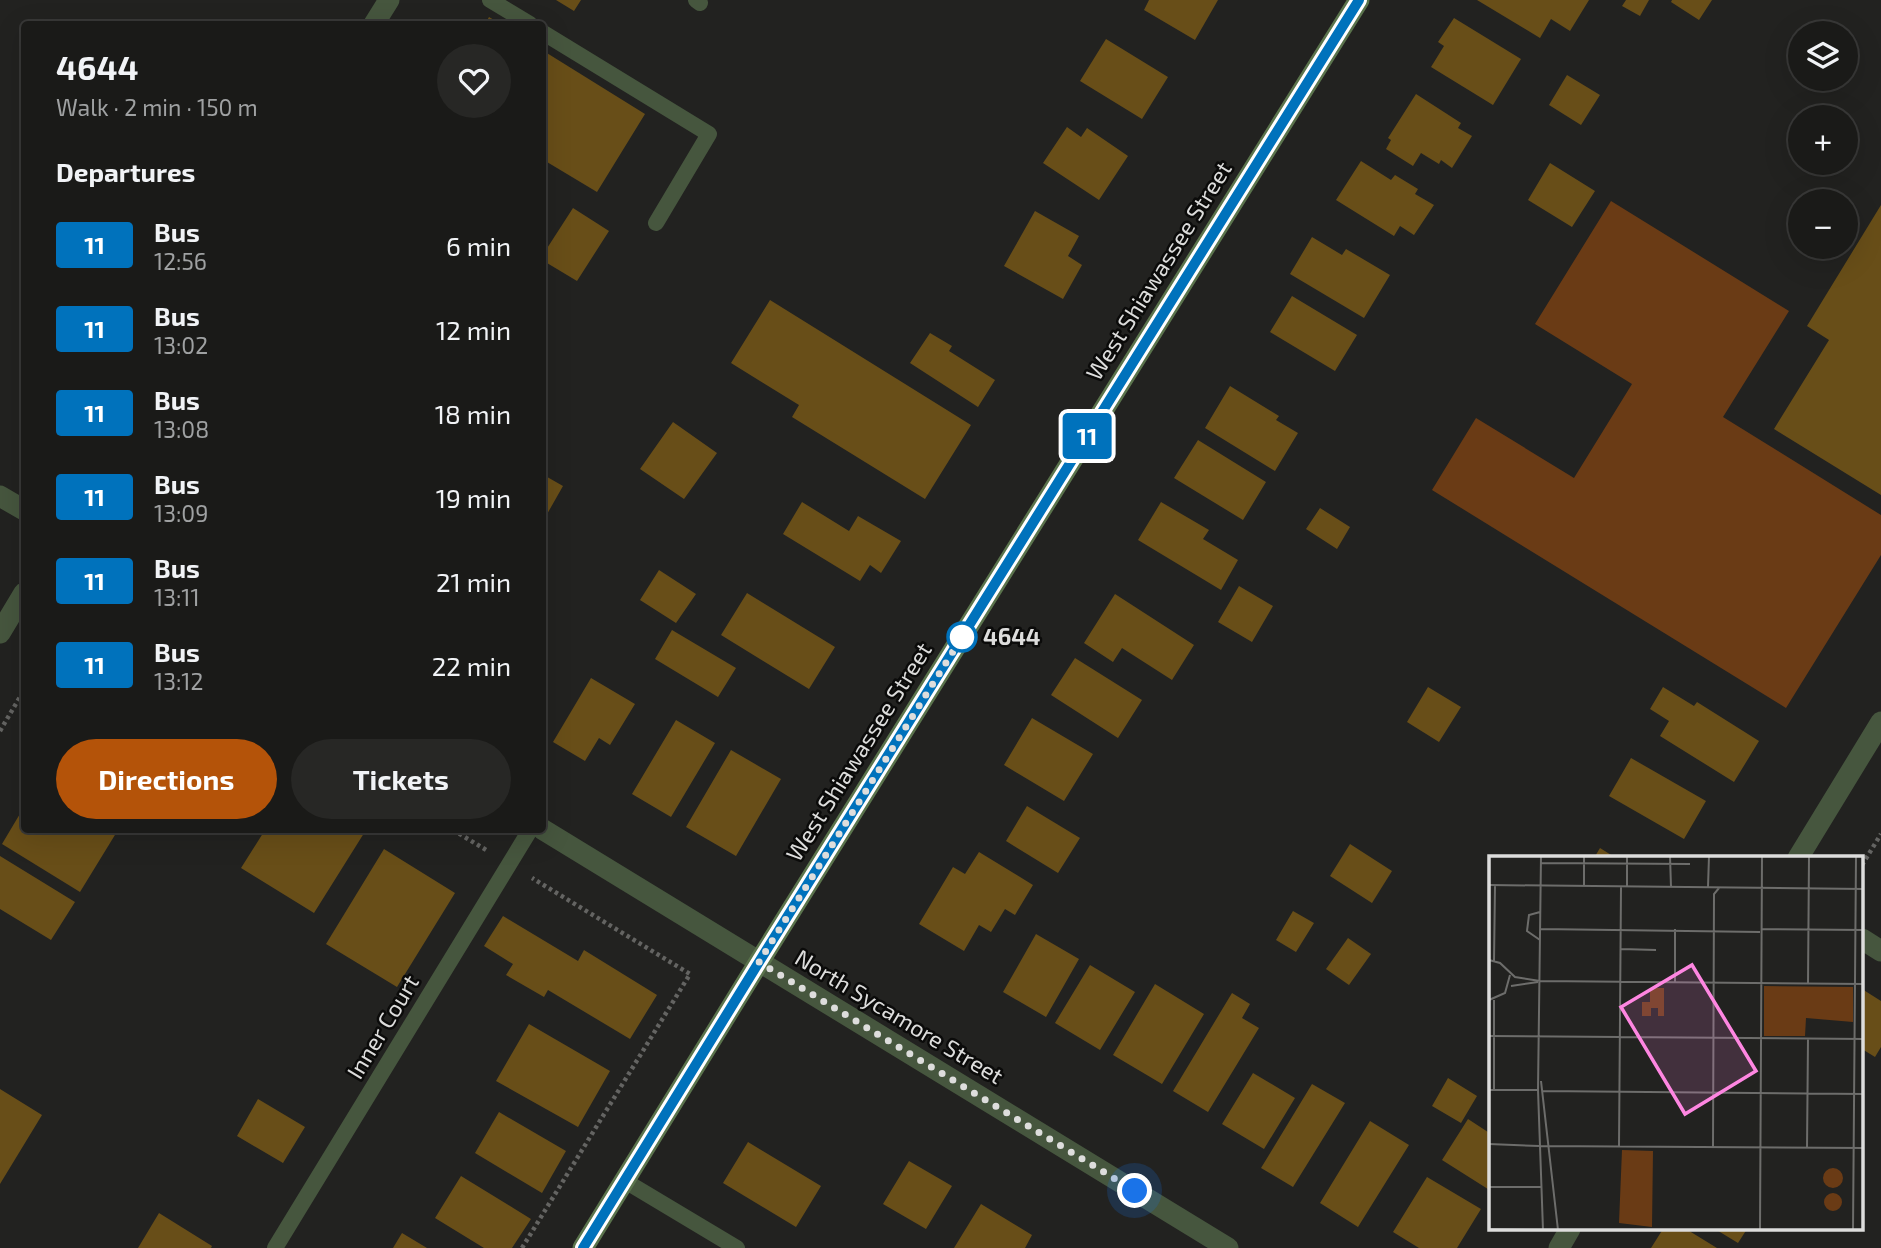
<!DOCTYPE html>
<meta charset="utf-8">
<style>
:root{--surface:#1a1a18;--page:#272725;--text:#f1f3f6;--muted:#9fa1a2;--line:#383837;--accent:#b45309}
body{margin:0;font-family:"Exo 2",sans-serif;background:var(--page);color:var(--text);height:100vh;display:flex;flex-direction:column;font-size:26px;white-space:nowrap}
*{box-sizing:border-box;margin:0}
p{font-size:23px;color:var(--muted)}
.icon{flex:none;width:38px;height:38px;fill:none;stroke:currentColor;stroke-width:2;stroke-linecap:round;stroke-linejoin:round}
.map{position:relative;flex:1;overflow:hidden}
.details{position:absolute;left:21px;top:21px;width:525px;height:812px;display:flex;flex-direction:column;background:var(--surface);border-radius:7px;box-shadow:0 7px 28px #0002,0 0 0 2px var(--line)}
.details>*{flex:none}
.badge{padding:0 14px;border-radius:5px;font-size:24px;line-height:46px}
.controls{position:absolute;left:1788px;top:21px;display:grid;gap:14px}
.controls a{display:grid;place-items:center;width:70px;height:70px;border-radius:50%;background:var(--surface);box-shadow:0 7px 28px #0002,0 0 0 2px var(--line);font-size:35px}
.you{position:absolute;width:35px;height:35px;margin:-18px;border:5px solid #fff;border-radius:50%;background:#1a73e8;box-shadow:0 0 0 10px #1a73e833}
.map>.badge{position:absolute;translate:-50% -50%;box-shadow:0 0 0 4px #fff}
h2{padding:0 35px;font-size:26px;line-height:63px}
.round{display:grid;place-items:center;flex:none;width:74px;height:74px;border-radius:37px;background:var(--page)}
.overview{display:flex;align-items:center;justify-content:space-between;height:119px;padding:0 35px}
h1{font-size:33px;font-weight:700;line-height:52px}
.primary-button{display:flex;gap:14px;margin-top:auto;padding:14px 35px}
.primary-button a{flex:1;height:80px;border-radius:42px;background:var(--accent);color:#fff;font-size:28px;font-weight:700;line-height:80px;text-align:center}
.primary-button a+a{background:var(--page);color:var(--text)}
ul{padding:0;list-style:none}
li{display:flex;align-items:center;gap:21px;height:84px;padding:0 35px}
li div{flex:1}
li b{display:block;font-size:26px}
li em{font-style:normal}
li .badge{min-width:77px;font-weight:700;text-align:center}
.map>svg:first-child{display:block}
</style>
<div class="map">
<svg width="1881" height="1248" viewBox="0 0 1881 1248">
<rect width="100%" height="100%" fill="#222220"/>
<path fill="#6a3b15" d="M1611,201l178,110 -66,106 158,98v40l-95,153 -354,-218 44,-72 98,60 58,-94 -97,-60z"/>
<path fill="#684e18" d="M556,0h25l-7,11z
M1149,0h69l-23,40 -51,-30z
M1477,0h112l-19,31 -19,-12 -11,19z
M1626,0h23l-9,16 -18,-10z
M1672,0h40l-13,20 -28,-18z
M489,17l12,7h-16z
M1454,18l67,41 -28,46 -62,-38 13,-21 -6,-4z
M1106,39l62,38 -26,42 -62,-38z
M542,50l103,64 -48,78 -55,-33z
M1567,75l33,20 -19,30 -32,-20z
M1416,94l45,29 -3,5 14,8 -20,32 -11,-8 -2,4 -18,-11 -8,13 -27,-17 5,-9 -3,-2z
M1067,127l14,10 6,-9 41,28 -29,44 -56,-37z
M1361,161l30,19 4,-5 23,14 -3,5 19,11 -20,30 -14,-9 -6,10 -58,-36z
M1550,163l45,28 -23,36 -44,-27z
M1881,205v290l-107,-66 55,-89 -22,-14z
M573,208l36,23 -32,50 -35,-21v-4z
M1035,211l44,25 -11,20 14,9 -19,34 -59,-33z
M1312,237l30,18 4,-6 44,26 -26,43 -74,-44z
M1292,296l65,39 -22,36 -65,-39z
M770,300l201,125 -46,74 -133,-82 7,-12 -68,-42z
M930,333l22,13 -3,5 46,29 -17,27 -68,-44z
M1230,386l49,30 -3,4 22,13 -23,38 -70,-43z
M673,422l44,31 -33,46 -44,-30z
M1198,440l68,42 -23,38 -69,-42z
M542,474l21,12 -21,37z
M802,502l47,29 9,-15 43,25 -20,32 -11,-8 -10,16 -77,-47z
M1161,502l48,28 -6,9 35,21 -17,30 -83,-50z
M1320,508l30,19 -13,22 -31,-20z
M659,570l37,24 -20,29 -36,-23z
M1239,586l34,20 -21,36 -34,-20z
M747,593l88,54 -26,42 -88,-54z
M1115,594l79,51 -22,35 -50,-32 -9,14 -29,-19z
M672,630l64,38 -18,29 -63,-38z
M1075,658l67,42 -24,38 -67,-43z
M591,678l44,26 -25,41 -11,-7 -14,23 -32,-19z
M1428,687l33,20 -22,35 -32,-20z
M1663,687l31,19 3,-4 62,39 -25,41 -74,-46 9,-15 -19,-12z
M1032,718l61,36 -29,47 -60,-36z
M676,720l39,23 -44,74 -39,-23z
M731,750l50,29 -45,77 -50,-29z
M1631,758l75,43 -22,38 -75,-43z
M1027,806l53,32 -22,35 -52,-32z
M24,807v23h94l-38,62 -78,-48z
M265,830h101l-52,83 -73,-45z
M1350,844l42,27 -20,32 -42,-27z
M1600,848l16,10h-22z
M384,849l71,44 -58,94 -71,-43z
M979,852l54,33 -18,30 -10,-6 -14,23 -12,-7 -15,26 -45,-27 34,-57 12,7z
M0,856l75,46 -24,38 -51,-31z
M1293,911l21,12 -18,29 -20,-12z
M503,916l75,45 6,-11 73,45 -27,44 -82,-49 -4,7 -38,-22 7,-11 -29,-18z
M1036,934l43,25 -33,58 -43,-25z
M1348,938l23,16 -22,31 -23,-16z
M1090,965l45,27 -35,58 -45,-27z
M1155,984l49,30 -42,70 -49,-29z
M1862,989l19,12v46l-6,10 -13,-8z
M1232,993l18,11 -8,14 17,10 -51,84 -35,-21z
M529,1024l81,47 -32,56 -82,-46z
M1253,1073l42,25 -31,51 -42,-25z
M1448,1078l29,18 -16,27 -29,-17z
M1312,1084l33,19 -52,84 -32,-19z
M0,1089l42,26 -42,69z
M258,1099l47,28 -22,36 -46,-27z
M499,1112l67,39 -24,42 -67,-40z
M1468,1119l23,15v57l-49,-31z
M1370,1121l39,24 -51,82 -38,-24z
M748,1142l73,44 -25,41 -73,-44z
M909,1161l43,25 -26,43 -43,-25z
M461,1176l70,43 -19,29h-28l-49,-30z
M1427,1177l54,32 -24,39h-38l-26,-16z
M981,1204l51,31 -7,13h-71z
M159,1213l53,33 -1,2h-73z
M1663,1229h23l31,19h-66z
M1715,1229h32l-9,14z
M402,1233l25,15h-34z"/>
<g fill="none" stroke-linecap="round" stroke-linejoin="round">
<path stroke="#646462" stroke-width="4.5" stroke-dasharray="3.5 3.5" stroke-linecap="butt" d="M0,731l24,-41
M453,830l35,21
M1862,865l19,-31
M522,1248l168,-274 -158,-96"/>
<path stroke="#46563e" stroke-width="16" d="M490,0l40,24
M696,0l4,3
M542,32l167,102 -53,89
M625,1181l112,67
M275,1248l255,-418"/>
<path stroke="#46563e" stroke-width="21" d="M374,24l15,-24
M0,496l24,14
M0,633l24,-40
M542,829l686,419
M1798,858l83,-136
M1862,939l19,12
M1559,1248l11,-19"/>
<path stroke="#5a734c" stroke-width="21" d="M583,1248l176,-286 600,-962"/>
</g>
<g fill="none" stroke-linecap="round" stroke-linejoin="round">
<defs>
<path id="line" d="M583,1248l176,-286 600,-962"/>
</defs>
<use href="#line" stroke="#fff" stroke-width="16"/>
<use href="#line" stroke="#0072bc" stroke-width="10"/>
<path stroke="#dddddc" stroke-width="7" stroke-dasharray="0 12.6" d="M962,637l2,-3 -205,328 376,229"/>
</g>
<circle fill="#fff" stroke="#0072bc" stroke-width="3.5" cx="962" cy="637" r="14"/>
<g text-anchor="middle" stroke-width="5" stroke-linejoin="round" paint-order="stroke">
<g font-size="23" fill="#dddddc" stroke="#0b0b0a">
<text transform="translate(1159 271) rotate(-58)" y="8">West Shiawassee Street</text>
<text transform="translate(859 752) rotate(-58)" y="8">West Shiawassee Street</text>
<text transform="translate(899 1017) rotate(31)" y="8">North Sycamore Street</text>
<text transform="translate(383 1027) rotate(-59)" y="8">Inner Court</text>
</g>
<g font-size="23" font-weight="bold" fill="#dddddc" stroke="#0b0b0a" text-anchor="start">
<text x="983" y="645">4644</text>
</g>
</g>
<g transform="translate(1489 856)">
<rect width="374" height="374" fill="#222220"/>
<path d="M275,130l89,1v35l-47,-4 -1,18h-41zM161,132h14v28h-6v-8h-7v8h-9v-14h8zM133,294l31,1 -1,76 -33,-4zM334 322a10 10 0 1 1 20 0a10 10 0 1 1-20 0ZM335 346a9 9 0 1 1 18 0a9 9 0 1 1-18 0Z" fill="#6a3b15"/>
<path fill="none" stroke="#6d6d6b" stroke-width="2" d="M52,0l-3,234 5,140M95,0v30M138,0v31M181,0l1,31M52,7l149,1M0,29l375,4M219,31l1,-31M51,73l220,3M273,73l102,1M51,84l-13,-9 2,-16 11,-3M132,93l35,1M0,104l11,3 15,14 25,4 324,3M5,105l1,-75M186,127v-54M319,128l1,-128M22,130l27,-4M0,144l16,-7 5,-18M5,144v90M0,180l375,3M52,225l17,149M0,234h49M53,235l322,3M0,288l50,2M51,290l324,2M130,291l2,-260M224,291l1,-253 5,-6M318,292l1,-109M0,331h53M0,373l54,1M271,374l2,-374M364,374l3,-374"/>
<path fill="#fe86e1" fill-opacity="0.15" stroke="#fe86e1" stroke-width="3.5" d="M203,109l64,106 -71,43 -64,-107z"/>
<rect width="374" height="374" fill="none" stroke="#dddddc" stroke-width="3.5"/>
</g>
</svg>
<div class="controls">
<a><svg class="icon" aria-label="layers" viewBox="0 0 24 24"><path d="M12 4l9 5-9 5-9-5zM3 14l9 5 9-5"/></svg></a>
<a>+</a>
<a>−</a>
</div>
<div class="you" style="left:1135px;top:1191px"></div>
<b class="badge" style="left:1087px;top:436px;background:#0072bc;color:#fff">11</b>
<section class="details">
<div class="overview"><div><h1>4644</h1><p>Walk · 2 min · 150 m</p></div><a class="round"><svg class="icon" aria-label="heart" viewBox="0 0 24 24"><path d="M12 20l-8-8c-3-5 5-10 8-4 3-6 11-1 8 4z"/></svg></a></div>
<h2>Departures</h2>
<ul>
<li><span class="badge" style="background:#0072bc;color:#fff">11</span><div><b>Bus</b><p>12:56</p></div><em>6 min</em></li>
<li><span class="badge" style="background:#0072bc;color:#fff">11</span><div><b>Bus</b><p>13:02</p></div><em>12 min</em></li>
<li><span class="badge" style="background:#0072bc;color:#fff">11</span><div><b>Bus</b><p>13:08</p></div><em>18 min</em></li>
<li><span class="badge" style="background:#0072bc;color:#fff">11</span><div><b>Bus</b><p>13:09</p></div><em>19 min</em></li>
<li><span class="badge" style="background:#0072bc;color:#fff">11</span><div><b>Bus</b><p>13:11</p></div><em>21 min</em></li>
<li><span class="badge" style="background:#0072bc;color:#fff">11</span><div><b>Bus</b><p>13:12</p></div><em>22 min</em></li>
</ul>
<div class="primary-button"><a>Directions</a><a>Tickets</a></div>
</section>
</div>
